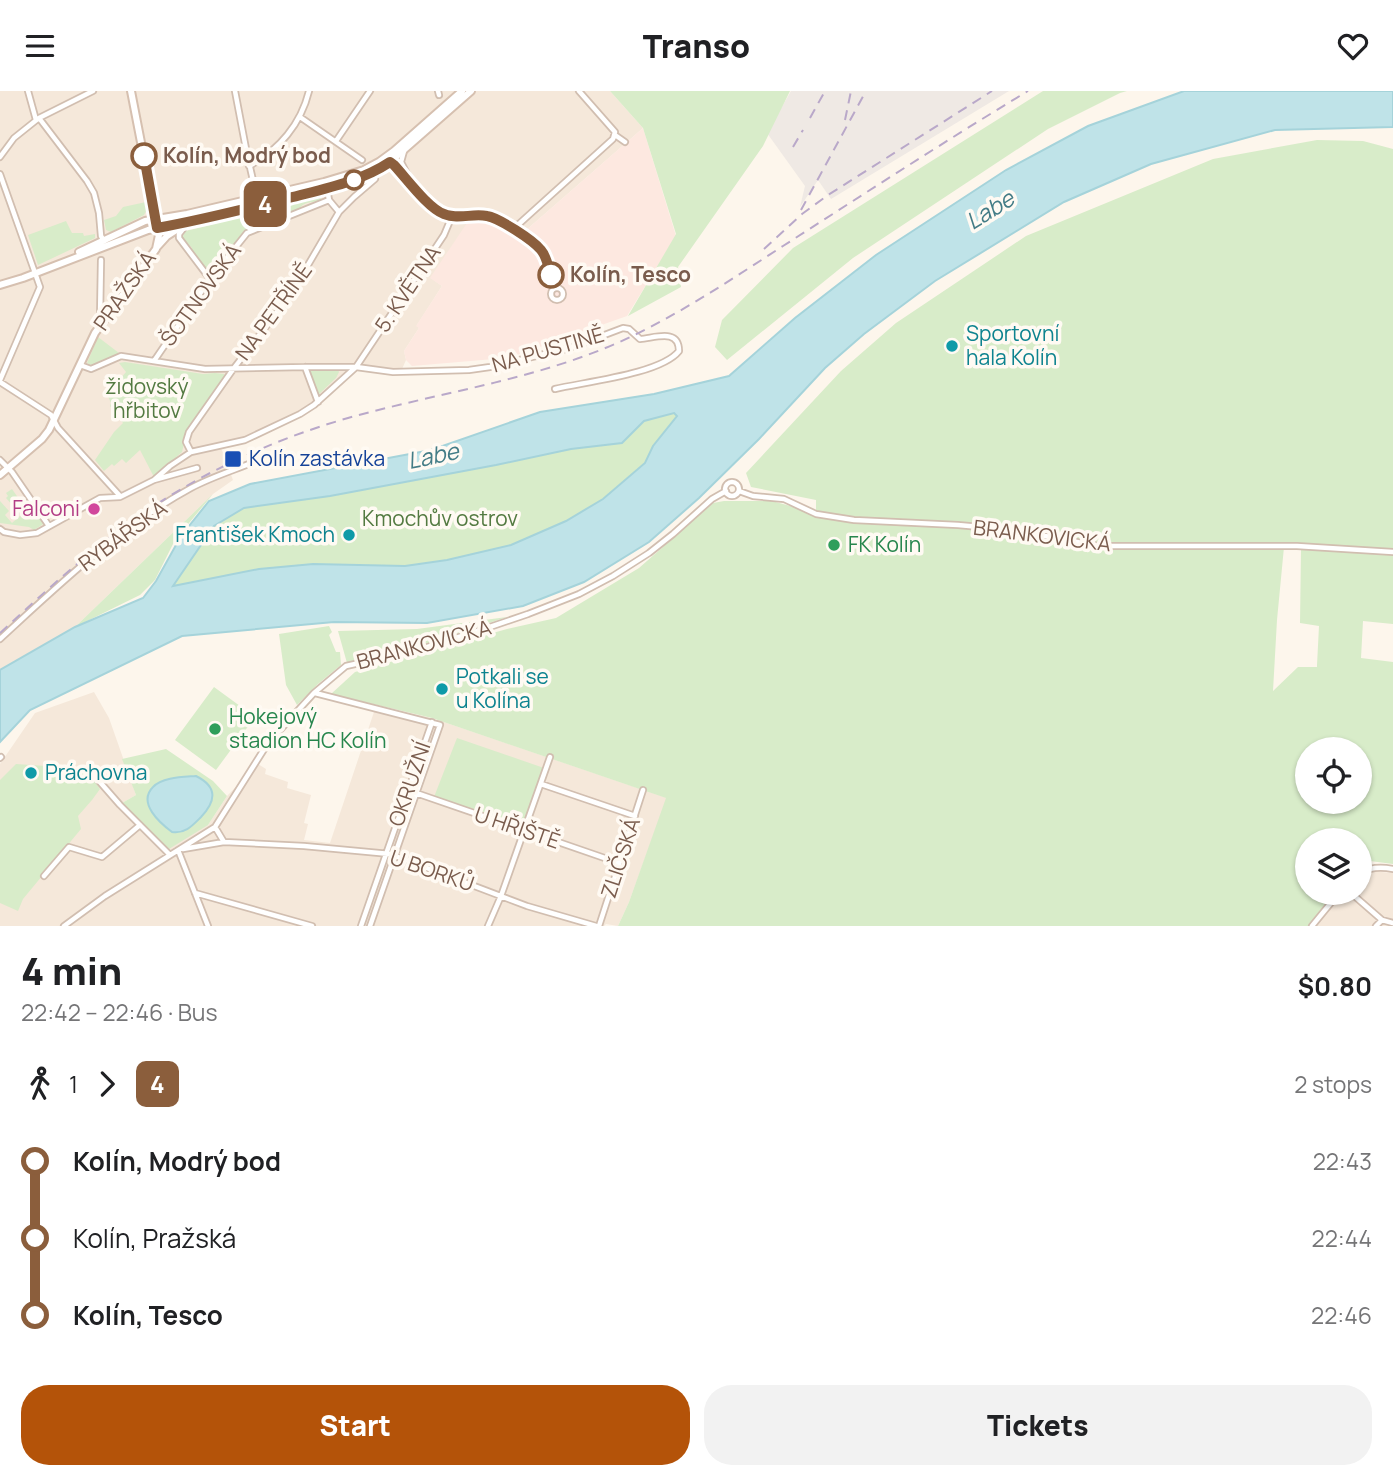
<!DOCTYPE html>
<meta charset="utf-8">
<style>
:root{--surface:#fff;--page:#f2f2f2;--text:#202124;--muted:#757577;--accent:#b45309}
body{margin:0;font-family:Manrope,sans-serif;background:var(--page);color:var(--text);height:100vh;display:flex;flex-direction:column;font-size:26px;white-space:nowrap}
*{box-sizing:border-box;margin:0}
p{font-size:23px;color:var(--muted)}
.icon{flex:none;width:38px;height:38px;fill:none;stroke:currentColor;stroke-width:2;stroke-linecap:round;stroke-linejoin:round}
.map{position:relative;height:835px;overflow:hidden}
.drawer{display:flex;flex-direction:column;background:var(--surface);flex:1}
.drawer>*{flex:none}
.badge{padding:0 14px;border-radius:10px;font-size:24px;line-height:46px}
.buttons{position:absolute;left:1295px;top:646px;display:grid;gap:14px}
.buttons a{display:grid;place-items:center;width:77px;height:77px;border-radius:50%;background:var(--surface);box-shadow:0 2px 5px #0004;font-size:35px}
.map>.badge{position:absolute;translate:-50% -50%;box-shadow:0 0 0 4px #fff}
.legs{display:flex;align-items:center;gap:10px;height:77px;padding:0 21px;font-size:23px}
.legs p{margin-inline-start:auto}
.headline{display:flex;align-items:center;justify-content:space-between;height:119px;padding:0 21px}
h1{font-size:38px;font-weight:800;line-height:52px}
.cta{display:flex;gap:14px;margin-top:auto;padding:14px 21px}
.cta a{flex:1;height:80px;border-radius:28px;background:var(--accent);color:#fff;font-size:28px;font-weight:800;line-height:80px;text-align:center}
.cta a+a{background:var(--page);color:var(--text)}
ul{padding:0 21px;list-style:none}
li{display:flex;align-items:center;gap:24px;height:77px;font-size:26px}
li i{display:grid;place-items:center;width:10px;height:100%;margin:0 9px;background:currentColor}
li i::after{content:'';width:18px;height:18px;margin:-9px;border:5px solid;border-radius:50%;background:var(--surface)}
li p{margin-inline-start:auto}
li:first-child i{background:linear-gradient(#0000 50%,currentColor 0)}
li:last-child i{background:linear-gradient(currentColor 50%,#0000 0)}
header{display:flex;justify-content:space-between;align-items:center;height:91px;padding:0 21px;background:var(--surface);font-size:32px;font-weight:800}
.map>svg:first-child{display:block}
</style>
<header><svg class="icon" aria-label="menu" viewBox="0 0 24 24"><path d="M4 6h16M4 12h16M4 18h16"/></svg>Transo<svg class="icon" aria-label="heart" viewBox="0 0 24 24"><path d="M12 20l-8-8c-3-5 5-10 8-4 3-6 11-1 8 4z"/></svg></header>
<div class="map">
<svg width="1393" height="835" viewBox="0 0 1393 835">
<rect width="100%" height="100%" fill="#fdf6ec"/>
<path fill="#f5e8da" d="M0,0h610l33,37 -127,111 -28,-18 -57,57 11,8 -25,39 2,3 -15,23 2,9 -4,9 -43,-4 -9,5 -43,38 -61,30 -26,7 13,35 -20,14 -138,133 -75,44z
M94,601l15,26 27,77 -14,8 86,22 19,-29 31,-32 8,5 -1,5 23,8 -1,6 24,7 -7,28 4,1 -4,16 26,3 46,-137 56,12 235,80 -38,104 -11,24 -12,-2 -2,2h-604v-162l35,-51z
M1368,780l25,2v53h-79l27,-33h19v-16z"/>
<path fill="#fde8e0" d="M643,37l33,108 -49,80 -110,39 -23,4 -82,7 -6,-6 -2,-9 15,-23 -3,-2 26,-40 -12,-8 37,-55 4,-2h17l28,18z"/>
<path fill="#efe9e4" d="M791,0h218l-178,108 -13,-19 -18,27 5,-21 -38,-53z"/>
<path fill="#d8ecc9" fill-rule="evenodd" d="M610,0h180l-27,55 -85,121 3,20 -53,29 48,-82 -33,-106z
M1043,0h84l-7,2 -72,36 -195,129 -126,102 -12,-13 7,-27 71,-72z
M1317,49l46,1 30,8v475l-30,-3 -2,37 32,4v202l-23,-3 -10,7v-28h-53v53h28l-25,33h-692l11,-24 37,-104 -234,-80 -101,-24 24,-22 152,-43 49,-11 83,-50 74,-65 11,-2h48l44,12v-13l-65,-13 -5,-14 95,-102 55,-48 130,-87 187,-77zM1284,456l17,2 -1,74 19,3 -2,39v2h-19l-25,24 4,-71zM1307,658h53v52h-53z
M320,106l1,2 3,1c-8,3 -19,0 -25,9l-55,22 -33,41h-3l-17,-22 1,-2 -10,-11 4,-6z
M146,111l2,6 -4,7 -33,17 -5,-2 -2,-10 12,-4 7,-9z
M66,130l6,12h11l1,3 11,-2v4l-57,27 -10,-30z
M98,246l21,16 -28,12 -4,-2z
M125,271l78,12 12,-1 9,1 1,2 -38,55 -5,21 -28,25 -14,-27 -14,13 -4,-4 -8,7 -2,-2 -8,7 -9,-11 19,-28 9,-9 -13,-17 1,-3 -4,-9 19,-22 -7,-9z
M307,277l31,1 1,3 -3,6 -19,18z
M674,322l3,3 -24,30 -8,17 -42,36 -37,22 -55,24 -64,15 -42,6 -92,-2 -54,5 -87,18 42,-61 30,-18 86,-12 166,-31 75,-16 51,-6 22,-22z
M12,398l16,23 3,-2 1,3 4,-3 9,13 -11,7 -5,-3 -29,-4v-22l9,10 -4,4 7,8 9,-8 -15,-17 2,-2 -2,-3z
M213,403l-38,46 -20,40 -15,15 -65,32z
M507,526l-87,29 -73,17 -9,-32 79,-2z
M329,535l3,6 -3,3 7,17h4l1,13 -23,19 -21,21 -11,-20 -7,-51z
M214,596l41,30 -39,53 -41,-30z
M457,647l87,30 -21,58 -89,-29z
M166,658l47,32 14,15 -19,29 -39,24 -47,-46 14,-8 -14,-36z
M16,673l60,4 14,7 10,14 -8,11 -14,16 3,13 -58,70 -5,12 -18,-8v-123z"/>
<path fill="#bfe3e8" stroke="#a5d3da" stroke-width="2" fill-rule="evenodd" d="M1184,0h209v36l-118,3 -124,34 -87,38 -129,79 -71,53 -39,34 -66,71 -60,59 -50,44 -65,40 -61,24 -96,17 -93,-1 -152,14 -152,74 -30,32v-72l75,-43 68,-29 13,-17 25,-45 28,-35 41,-17 181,-34 109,-38 114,-18 75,-18 66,-58 81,-63 130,-85 82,-44zM674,322l3,3 -24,30 -8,17 -42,36 -37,22 -55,24 -64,15 -42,6 -92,-2 -54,5 -86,17 41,-60 30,-18 86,-12 166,-31 75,-16 51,-6 22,-22z
M196,685c22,11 20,25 5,41 -9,9 -16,17 -29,15 -12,-9 -35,-29 -19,-45 9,-10 30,-10 43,-11z"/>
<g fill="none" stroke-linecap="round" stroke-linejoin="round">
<defs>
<path id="street" d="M28,0l8,29
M235,0l12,63 10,44
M438,0l1,4
M300,26l62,43
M39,27l48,63 7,12 5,20 2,23 3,5
M615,44l10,7
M336,50l34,-50
M404,60l-3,11 8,16
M0,66l14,-19 25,-20 54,-27
M390,71c20,13 29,39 50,50 16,9 27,2 42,3 14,1 52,26 60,37 7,9 9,24 13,36
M249,75c30,-16 52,-42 60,-75
M0,83l40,113 -40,93
M327,97l2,12 10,12
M183,138l-4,5v4l31,41
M512,138l8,-6 93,-84 2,-7 -36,-41
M101,169l-1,58 2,4
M551 203a6 6 0 1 1 12 0a6 6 0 1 1-12 0Z
M154,270l56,-82 37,-46 82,-33
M80,274l11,4 30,-13 84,13 100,-2h51l37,5 76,-2 21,-3 80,-19 53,-20 6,1 11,10c15,-1 39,-11 39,12 -18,23 -95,31 -124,38
M305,276l13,35
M0,291l51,33 7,13 62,68
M191,361l-5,-10 3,-10 45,-64 57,-74 48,-82 15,-15 21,-18
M0,369l12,12 37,54
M154,389l16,-14 21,-14 54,-12 55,-26 14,-9 42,-38 88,-132 8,-19
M725 398a7 7 0 1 1 14 0a7 7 0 1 1-14 0Z
M739,400l14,5 31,3 32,15 38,6 104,5 55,5 85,16h199l96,6
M0,438l4,3 16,3 17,-2 63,-35 20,-1 34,-17 43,-12
M0,548c60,-55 119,-112 191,-151 22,-12 47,-19 70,-29
M315,602l125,32 -70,201
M0,667l1,-1
M92,682l28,32 50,50
M541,693l94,32
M416,702l203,70
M215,736l9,15
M183,758l41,-7 80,4 86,8 137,52 69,20
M178,759l30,76
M1360,782c10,-6 22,-6 33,-4
M44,785l25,-29 33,10 38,-32
M195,802l117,33
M1351,802l31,27 11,3
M64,835l41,-30 110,-69 53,-84 46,-50 32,-27 72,-16 60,-19 50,-17 51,-20 34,-18 36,-23 24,-19 39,-35 14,-8
M361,835l71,-204
M488,835l13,-30 49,-139
M599,835l44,-136
M1312,835l27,-33
M1376,835l6,-6"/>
<path id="secondary" d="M157,156l10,-11 17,-11
M79,161l66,-31 42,-7 137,-32 40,-12 15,-8 15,-11 68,-60
M0,194l23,-7 125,-48 109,-24 95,-25 29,-13 9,-6 81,-71
M0,384l42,-36 7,-9 46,-97 61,-84 3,-14 -28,-144"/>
</defs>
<use href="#street" stroke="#d1beb0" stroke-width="8"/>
<use href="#secondary" stroke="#d6c0b0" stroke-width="10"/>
<use href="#street" stroke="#fff" stroke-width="4.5"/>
<use href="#secondary" stroke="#fff" stroke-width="6"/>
<path stroke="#b9a8c9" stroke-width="2" stroke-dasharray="10 7" stroke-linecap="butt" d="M810,27l15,-27
M845,29l6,-29
M793,56l10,-17
M801,119l65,-119
M764,158l38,-35 26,-19 164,-104
M0,542c35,-32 69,-64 107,-93 70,-56 154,-97 241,-122 89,-25 181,-37 267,-74 59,-26 114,-63 168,-98 81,-52 162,-105 245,-155"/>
</g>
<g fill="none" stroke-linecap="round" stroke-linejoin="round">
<defs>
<path id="line-1" d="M144,65l13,72c45,-8 88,-19 132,-30 34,-9 71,-16 101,-36l4,3c13,14 34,43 50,49 15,6 28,-1 43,2 12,2 46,24 54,34 6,7 7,17 10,25"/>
</defs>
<use href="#line-1" stroke="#fff" stroke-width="16"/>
<use href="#line-1" stroke="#8b5e3c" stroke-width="10"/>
</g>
<g fill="#fff" stroke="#8b5e3c" stroke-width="3.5">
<circle cx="144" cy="65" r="12"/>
<circle cx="354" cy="89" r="9"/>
<circle cx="551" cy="184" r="12"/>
</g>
<g fill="#0f9aa8" stroke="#fffaf3" stroke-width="2.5">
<circle cx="952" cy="255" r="7"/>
<circle cx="349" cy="444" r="7"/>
<circle cx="442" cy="598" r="7"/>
<circle cx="31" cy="682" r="7"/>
</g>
<rect fill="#1a4fb4" stroke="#fffaf3" stroke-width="2.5" x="224" y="359" width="18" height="18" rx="3.5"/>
<circle fill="#d1479c" stroke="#fffaf3" stroke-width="2.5" cx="94" cy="418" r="7"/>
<g fill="#2e9e5b" stroke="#fffaf3" stroke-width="2.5">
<circle cx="834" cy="454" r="7"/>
<circle cx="215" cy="638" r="7"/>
</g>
<g text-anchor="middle" stroke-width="7" stroke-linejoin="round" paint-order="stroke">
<g font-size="21" font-weight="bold" fill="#7a5c4d" stroke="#fffaf3" text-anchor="start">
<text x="163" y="72">Kolín, Modrý bod</text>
<text x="570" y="191">Kolín, Tesco</text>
</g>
<g font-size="21" fill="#7a5c4d" stroke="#fffaf3">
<text transform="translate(408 198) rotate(-56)" y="7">5. KVĚTNA</text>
<text transform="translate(125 200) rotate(-55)" y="7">PRAŽSKÁ</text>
<text transform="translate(201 204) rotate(-54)" y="7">ŠOTNOVSKÁ</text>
<text transform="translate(274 221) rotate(-54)" y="7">NA PETŘÍNĚ</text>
<text transform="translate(548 259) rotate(-16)" y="7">NA PUSTINĚ</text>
<text transform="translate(123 445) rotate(-36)" y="7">RYBÁŘSKÁ</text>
<text transform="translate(1042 445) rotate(7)" y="7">BRANKOVICKÁ</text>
<text transform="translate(424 554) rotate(-15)" y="7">BRANKOVICKÁ</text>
<text transform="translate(410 693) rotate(-71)" y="7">OKRUŽNÍ</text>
<text transform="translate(517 737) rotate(19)" y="7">U HŘIŠTĚ</text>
<text transform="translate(621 767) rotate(-72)" y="7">ZLIČSKÁ</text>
<text transform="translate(432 780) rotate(19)" y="7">U BORKŮ</text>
</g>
<g font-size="21" fill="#0d838f" stroke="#fffaf3" text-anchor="start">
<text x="966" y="250">Sportovní<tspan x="966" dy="24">hala Kolín</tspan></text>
<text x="335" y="451" text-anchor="end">František Kmoch</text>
<text x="456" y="593">Potkali se<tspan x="456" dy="24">u Kolína</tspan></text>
<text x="45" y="689">Práchovna</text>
</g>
<g font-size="21" fill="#537a41" stroke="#fffaf3">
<text x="147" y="303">židovský<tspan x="147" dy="24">hřbitov</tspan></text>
<text x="440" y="435">Kmochův ostrov</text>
</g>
<g font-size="21" fill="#164399" stroke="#fffaf3" text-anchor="start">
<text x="249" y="375">Kolín zastávka</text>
</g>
<g font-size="21" fill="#b23c85" stroke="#fffaf3" text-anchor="end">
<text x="80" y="425">Falconi</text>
</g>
<g font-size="21" fill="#27864d" stroke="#fffaf3" text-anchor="start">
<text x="848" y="461">FK Kolín</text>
<text x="229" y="633">Hokejový<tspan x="229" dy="24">stadion HC Kolín</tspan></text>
</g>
<g font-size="23" font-style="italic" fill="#437c86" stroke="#fffaf3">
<text transform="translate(990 119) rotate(-32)" y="8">Labe</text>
<text transform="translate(433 365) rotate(-12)" y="8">Labe</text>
</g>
</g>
</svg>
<div class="buttons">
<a><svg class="icon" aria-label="locate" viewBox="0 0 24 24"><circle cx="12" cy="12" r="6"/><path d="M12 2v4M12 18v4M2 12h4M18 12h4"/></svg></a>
<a><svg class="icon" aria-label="layers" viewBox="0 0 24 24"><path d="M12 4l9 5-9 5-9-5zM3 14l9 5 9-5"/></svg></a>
</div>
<b class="badge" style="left:265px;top:113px;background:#8b5e3c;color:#fff">4</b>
</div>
<section class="drawer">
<div class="headline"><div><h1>4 min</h1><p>22:42 – 22:46 · Bus</p></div><b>$0.80</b></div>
<div class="legs"><svg class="icon" aria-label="walk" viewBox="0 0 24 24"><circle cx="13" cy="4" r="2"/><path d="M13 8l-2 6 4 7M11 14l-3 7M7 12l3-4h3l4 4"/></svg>1<svg class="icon" aria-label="forward" viewBox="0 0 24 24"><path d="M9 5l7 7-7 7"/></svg><b class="badge" style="background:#8b5e3c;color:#fff">4</b><p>2 stops</p></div>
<ul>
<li><i style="color:#8b5e3c"></i><b>Kolín, Modrý bod</b><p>22:43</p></li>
<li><i style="color:#8b5e3c"></i><span>Kolín, Pražská</span><p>22:44</p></li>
<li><i style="color:#8b5e3c"></i><b>Kolín, Tesco</b><p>22:46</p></li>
</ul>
<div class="cta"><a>Start</a><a>Tickets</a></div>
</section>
